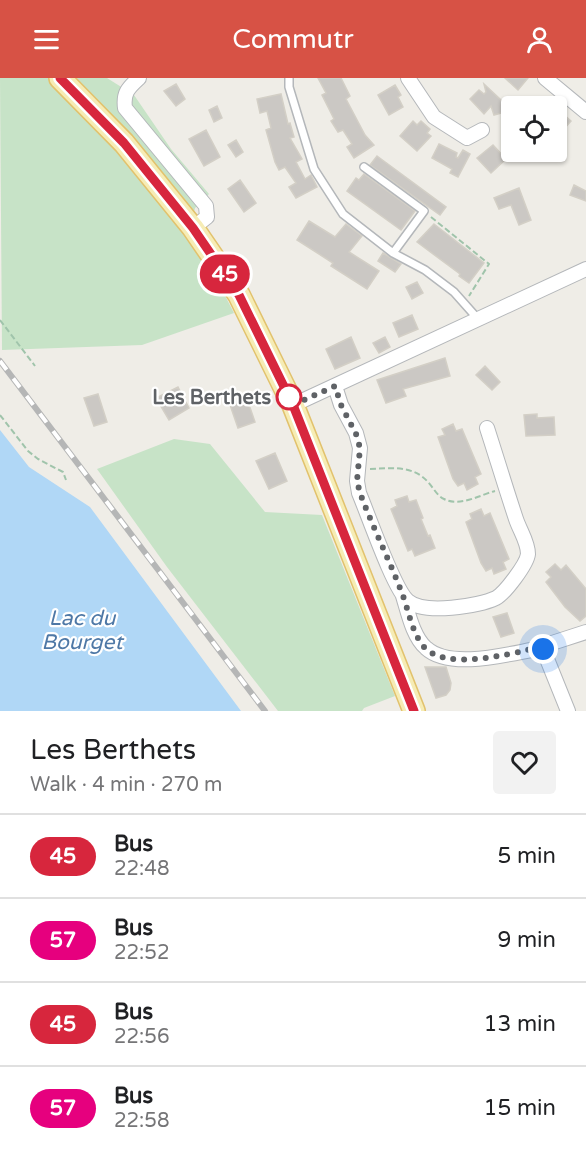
<!DOCTYPE html>
<meta charset="utf-8">
<style>
:root{--surface:#fff;--page:#f2f2f2;--text:#202124;--muted:#757577;--line:#e0e0e0;--accent:#d75245}
body{margin:0;font-family:"Varela Round",sans-serif;background:var(--page);color:var(--text);height:100vh;display:flex;flex-direction:column;font-size:22px;white-space:nowrap}
*{box-sizing:border-box;margin:0}
p{font-size:20px;color:var(--muted)}
.icon{flex:none;width:33px;height:33px;fill:none;stroke:currentColor;stroke-width:2;stroke-linecap:round;stroke-linejoin:round}
.map{position:relative;height:633px;overflow:hidden}
.drawer{display:flex;flex-direction:column;background:var(--surface);flex:1}
.drawer>*{flex:none}
.badge{padding:0 12px;border-radius:20px;font-size:21px;line-height:39px}
.fabs{position:absolute;left:501px;top:18px;display:grid;gap:12px}
.fabs a{display:grid;place-items:center;width:66px;height:66px;border-radius:6px;background:var(--surface);box-shadow:0 2px 4px #0004;font-size:30px}
.you{position:absolute;width:30px;height:30px;margin:-15px;border:4px solid #fff;border-radius:50%;background:#1a73e8;box-shadow:0 0 0 9px #1a73e833}
.map>.badge{position:absolute;translate:-50% -50%;box-shadow:0 0 0 3px #fff}
.round{display:grid;place-items:center;flex:none;width:63px;height:63px;border-radius:6px;background:var(--page)}
.head{display:flex;align-items:center;justify-content:space-between;height:102px;padding:0 30px}
h1{font-size:28px;font-weight:600;line-height:45px}
ul{padding:0;list-style:none}
li{display:flex;align-items:center;gap:18px;height:84px;padding:0 30px;border-top:2px solid var(--line)}
li div{flex:1}
li b{display:block;font-size:22px}
li em{font-style:normal}
li .badge{min-width:66px;font-weight:700;text-align:center}
header{display:flex;justify-content:space-between;align-items:center;height:78px;padding:0 30px;background:var(--accent);color:#fff;font-size:27px;font-weight:600}
.map>svg:first-child{display:block}
</style>
<header><svg class="icon" aria-label="menu" viewBox="0 0 24 24"><path d="M4 6h16M4 12h16M4 18h16"/></svg>Commutr<svg class="icon" aria-label="person" viewBox="0 0 24 24"><circle cx="12" cy="8" r="4"/><path d="M4 21q1-7 8-7t8 7"/></svg></header>
<div class="map">
<svg width="586" height="633" viewBox="0 0 586 633">
<rect width="100%" height="100%" fill="#efede7"/>
<path fill="#c7e3c7" d="M0,0h107l27,17 37,54 38,45 -14,14 -5,20 44,85 -92,32 -140,5z
M174,361l36,5 55,68 57,3 73,181 -31,12 -2,3h-84l-111,-144 -70,-98z"/>
<path fill="#b0d7f6" d="M0,352l29,37 61,40 151,204h-241z"/>
<path fill="#cbc8c4" stroke="#d3cfc6" stroke-width="1.5" d="M318,0h23l9,18 -4,3 19,36 9,10 -20,13 -7,-11 5,-3 -9,-14 -5,2 -7,-11 3,-2 -12,-24 4,-2z
M505,0h23l-10,12z
M176,6l9,15 -9,7 -12,-15z
M484,6l18,17 3,11 -11,3 -3,-9 -7,8 -14,-15 9,-9 5,4 2,-2z
M395,7l6,10 -3,2 5,10 -14,8 -11,-20z
M281,16l7,30 2,-1 4,14 -4,1 12,21 -6,3 9,17 6,-4 6,12 -21,11 -7,-11 7,-4 -11,-16 -6,3 -4,-8 -9,-32 5,-2 -4,-17 -7,2 -3,-14z
M217,28l5,12 -8,4 -5,-12z
M562,35l9,8 -9,10 -6,-5v-7z
M413,43l4,4 4,-4 9,8 -3,4 4,3 -14,15 -17,-15z
M206,52l14,27 -16,9 -15,-27z
M236,62l7,12 -7,5 -8,-12z
M439,66l18,9 -1,4 2,1 5,-8 7,4 -12,23 -8,-4 2,-4 -20,-11z
M493,67l13,14 -15,14 -14,-15z
M377,78l69,51 -6,8 -70,-50z
M364,96l51,37 -14,19 -54,-39 9,-13 3,2z
M240,102l16,23 -12,9 -16,-23z
M574,107l12,6v10l-16,-6z
M519,110l12,32 -12,5 -8,-20 -12,4 -5,-11z
M309,143l26,16 11,-13 16,12 -13,16 30,19 -12,18 -36,-23 2,-3 -36,-23z
M434,146l50,39 -15,20 -10,-7 1,-2 -43,-32z
M383,175l18,11 -6,8 -17,-11z
M417,204l6,11 -11,6 -6,-12z
M412,237l6,14 -19,8 -6,-14z
M351,259l9,21 -25,11 -9,-20z
M385,259l5,10 -11,6 -6,-10z
M445,280l5,18 -47,13 3,7 -20,7 -9,-23z
M485,288l15,16 -8,8 -16,-15z
M178,309l11,21 -20,12 -13,-22z
M98,316l9,28 -13,4 -10,-28z
M246,318l9,26 -17,6 -9,-26z
M537,336v4l17,-1 1,18 -29,1 -2,-21z
M453,346l3,7 6,-2 19,45 -6,3 3,7 -11,6 -3,-7 -6,3 -5,-7 -15,-42 7,-2 -3,-6z
M275,375l12,28 -18,8 -13,-28z
M407,418l2,6 7,-2 7,18 -2,1 7,17 2,-1 5,13 -20,8 -3,-7 -4,2 -17,-42 6,-3 -2,-6z
M481,431l3,7 6,-3 19,46 -6,3 3,7 -12,5 -2,-6 -6,3 -5,-8 -15,-41 6,-3 -2,-5z
M555,486l6,6 5,-5 20,24v27l-6,5 -15,-14 -19,-25 5,-5 -5,-5z
M507,535l7,20 -13,4 -8,-20z
M425,589h21l5,16 -1,7 -4,5 -10,3z"/>
<g fill="none" stroke-linecap="round" stroke-linejoin="round">
<defs>
<path id="lane" d="M289,0v9l25,82 29,45 50,39 32,17 29,22 24,27
M364,89l60,44 -31,42"/>
<path id="street" d="M139,0c-11,10 -16,15 -14,30l81,98 1,11 -14,11
M408,0l26,39 33,21 15,-8
M545,0l41,34
M335,308l6,19 15,28 4,15 -3,33 2,12c9,21 35,97 49,108 16,14 71,5 88,-3 9,-5 31,-34 32,-44 0,-12 -8,-23 -12,-35 -10,-30 -19,-60 -29,-91
M293,327l293,-136
M403,518c5,16 10,41 23,52 24,22 82,6 110,1h7l9,-6 34,-11
M543,571l25,62"/>
<path id="primary" d="M60,0l64,65 69,85 46,67 54,110 121,306"/>
</defs>
<use href="#lane" stroke="#b4b7ba" stroke-width="10"/>
<use href="#street" stroke="#b4b7ba" stroke-width="16"/>
<use href="#primary" stroke="#e2c26d" stroke-width="24"/>
<path stroke="#a0c4ab" stroke-width="2" stroke-dasharray="6 3" stroke-linecap="butt" d="M431,139l58,47 -20,32
M0,242l35,46
M0,337l28,36 10,8 25,13 3,8
M370,391c21,-1 43,-4 58,13 5,5 9,14 16,17 16,8 36,-4 51,-8"/>
<use href="#lane" stroke="#fff" stroke-width="7"/>
<use href="#street" stroke="#fff" stroke-width="14"/>
<use href="#primary" stroke="#f6ecb5" stroke-width="21"/>
<defs>
<path id="rail" d="M0,283l265,350"/>
</defs>
<use href="#rail" stroke="#b5b6b6" stroke-width="6"/>
<use href="#rail" stroke="#fff" stroke-width="4" stroke-dasharray="11" stroke-linecap="butt"/>
</g>
<g fill="none" stroke-linecap="round" stroke-linejoin="round">
<defs>
<path id="line" d="M60,0l64,65 69,85 46,67 54,110 121,306"/>
</defs>
<use href="#line" stroke="#fff" stroke-width="14"/>
<use href="#line" stroke="#d7263d" stroke-width="9"/>
<path stroke="#5f6266" stroke-width="6" stroke-dasharray="0 10.8" d="M289,319l4,8 42,-19 6,19 15,29 4,14 -3,33 3,12c13,35 30,68 43,103 6,16 9,37 21,51 22,24 85,7 112,1l7,1"/>
</g>
<circle fill="#fff" stroke="#d7263d" stroke-width="3" cx="289" cy="319" r="12"/>
<g text-anchor="middle" stroke-width="4.5" stroke-linejoin="round" paint-order="stroke">
<g font-size="20" font-weight="bold" fill="#5f6266" stroke="#fff" text-anchor="end">
<text x="271" y="326">Les Berthets</text>
</g>
<g font-size="21" font-style="italic" fill="#4e78a6" stroke="#fff">
<text x="82" y="547">Lac du<tspan x="82" dy="24">Bourget</tspan></text>
</g>
</g>
</svg>
<div class="fabs">
<a><svg class="icon" aria-label="locate" viewBox="0 0 24 24"><circle cx="12" cy="12" r="6"/><path d="M12 2v4M12 18v4M2 12h4M18 12h4"/></svg></a>
</div>
<div class="you" style="left:543px;top:571px"></div>
<b class="badge" style="left:225px;top:196px;background:#d7263d;color:#fff">45</b>
</div>
<section class="drawer">
<div class="head"><div><h1>Les Berthets</h1><p>Walk · 4 min · 270 m</p></div><a class="round"><svg class="icon" aria-label="heart" viewBox="0 0 24 24"><path d="M12 20l-8-8c-3-5 5-10 8-4 3-6 11-1 8 4z"/></svg></a></div>
<ul>
<li><span class="badge" style="background:#d7263d;color:#fff">45</span><div><b>Bus</b><p>22:48</p></div><em>5 min</em></li>
<li><span class="badge" style="background:#e6007e;color:#fff">57</span><div><b>Bus</b><p>22:52</p></div><em>9 min</em></li>
<li><span class="badge" style="background:#d7263d;color:#fff">45</span><div><b>Bus</b><p>22:56</p></div><em>13 min</em></li>
<li><span class="badge" style="background:#e6007e;color:#fff">57</span><div><b>Bus</b><p>22:58</p></div><em>15 min</em></li>
</ul>
</section>
